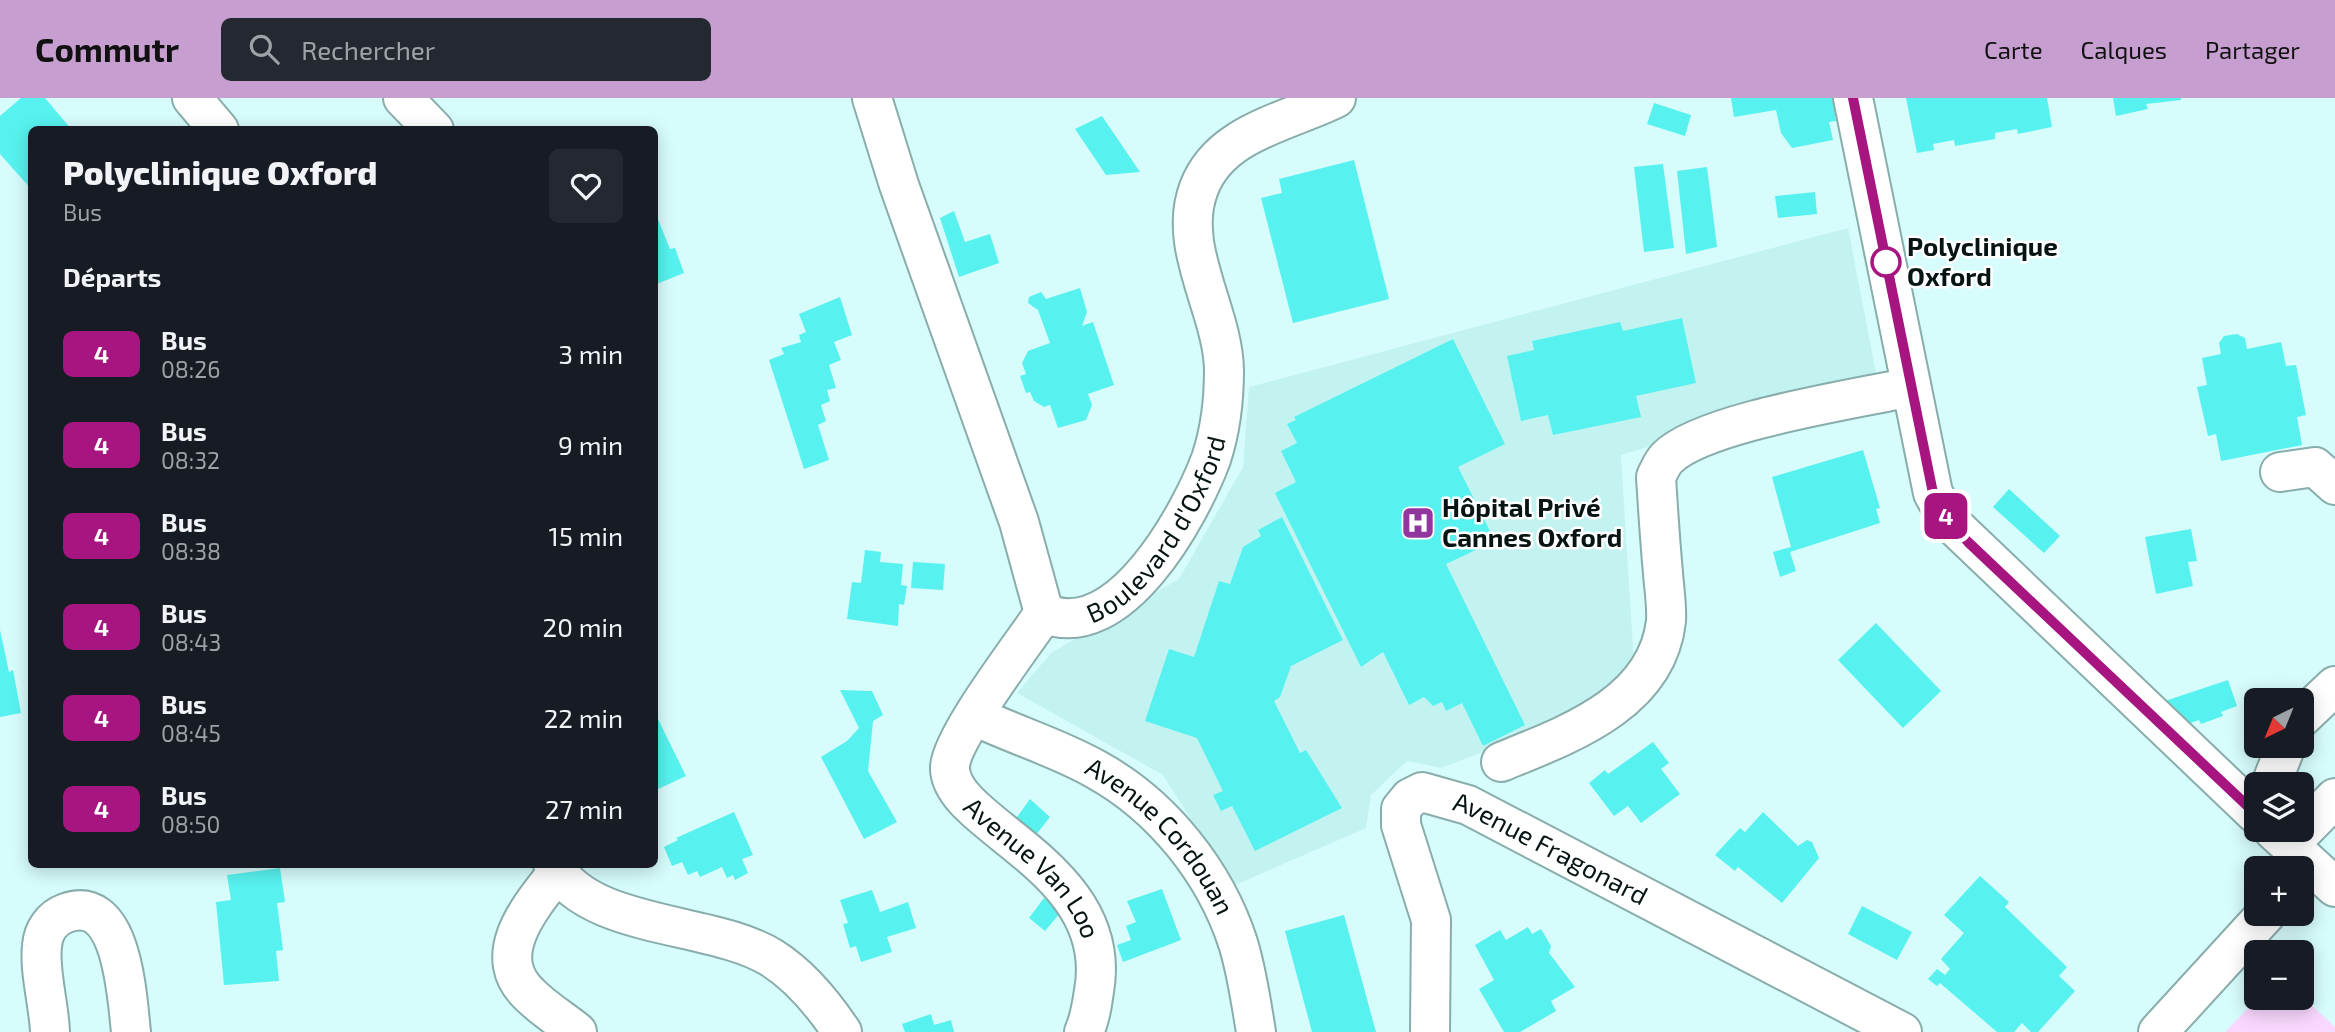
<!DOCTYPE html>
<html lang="fr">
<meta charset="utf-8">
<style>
:root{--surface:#171b24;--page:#242831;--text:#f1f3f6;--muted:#9ea1a6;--accent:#c69ecf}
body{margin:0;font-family:"Exo 2",sans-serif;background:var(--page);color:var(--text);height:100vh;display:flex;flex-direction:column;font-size:26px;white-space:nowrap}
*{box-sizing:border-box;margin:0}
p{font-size:23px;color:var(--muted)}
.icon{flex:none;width:38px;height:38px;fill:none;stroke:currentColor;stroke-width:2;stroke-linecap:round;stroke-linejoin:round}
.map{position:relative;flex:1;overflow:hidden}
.panel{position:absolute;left:28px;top:28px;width:630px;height:742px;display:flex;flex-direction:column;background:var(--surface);border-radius:10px;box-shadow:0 4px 18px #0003}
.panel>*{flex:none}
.badge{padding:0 14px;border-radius:10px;font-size:24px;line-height:46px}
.needle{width:46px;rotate:223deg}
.fabs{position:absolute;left:2244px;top:590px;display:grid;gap:14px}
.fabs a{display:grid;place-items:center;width:70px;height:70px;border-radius:10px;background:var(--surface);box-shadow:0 4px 18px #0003;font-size:35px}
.map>.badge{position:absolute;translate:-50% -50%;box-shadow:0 0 0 4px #fff}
h2{padding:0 35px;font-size:26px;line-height:63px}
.round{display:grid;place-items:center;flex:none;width:74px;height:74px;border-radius:10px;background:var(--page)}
.headline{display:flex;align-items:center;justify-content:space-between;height:119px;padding:0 35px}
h1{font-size:33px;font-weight:800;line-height:52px}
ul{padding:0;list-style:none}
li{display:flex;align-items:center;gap:21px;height:91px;padding:0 35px}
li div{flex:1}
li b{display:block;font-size:26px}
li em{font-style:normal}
li .badge{min-width:77px;font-weight:700;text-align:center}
header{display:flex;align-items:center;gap:42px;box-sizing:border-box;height:98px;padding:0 35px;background:var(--accent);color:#111}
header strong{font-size:33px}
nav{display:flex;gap:38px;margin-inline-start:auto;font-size:24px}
.search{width:490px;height:63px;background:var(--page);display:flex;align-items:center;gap:18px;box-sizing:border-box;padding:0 24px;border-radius:10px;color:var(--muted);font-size:26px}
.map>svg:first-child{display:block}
</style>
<header>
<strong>Commutr</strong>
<div class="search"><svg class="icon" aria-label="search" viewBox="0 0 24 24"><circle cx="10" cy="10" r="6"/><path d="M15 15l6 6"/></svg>Rechercher</div>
<nav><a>Carte</a><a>Calques</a><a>Partager</a></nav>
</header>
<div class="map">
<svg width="2335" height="934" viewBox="0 0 2335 934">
<rect width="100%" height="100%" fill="#d6fcfb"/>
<path fill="#c3f3f1" d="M1848,130l29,150 -256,77 13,209 -44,47 -149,57 -34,-7 -36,34 -5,33 -133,58 -70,-111 -146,-82 34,-40 128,-74 64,-112 6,-80z"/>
<path fill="#f9d7fe" d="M2301,897l34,32v5h-110l33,-34z"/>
<path fill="#57f2ef" d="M21,0h24l27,32h-40v60l-32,-36v-38z
M1731,0h101l4,23 -7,1 4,18 -41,8 -11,-15 -5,-23 -42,7z
M1906,0h141l5,29 -34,7 -1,-5 -22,4v6l-40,7 -1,-6 -21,4 1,6 -17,3z
M2113,0h68v2l-35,4 2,5 -32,7z
M1654,5l37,12 -6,21 -38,-12z
M1102,18l38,56 -34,3 -31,-46z
M1354,62l35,139 -96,24 -32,-125 21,-5 -3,-14z
M1663,66l11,84 -30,4 -10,-85z
M1707,69l10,80 -31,7 -9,-83z
M1815,94l2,22 -39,4 -3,-22z
M654,111l16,40 5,-1 9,25 -30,12z
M954,113l11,31 25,-8 9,29 -40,14 -19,-59z
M1080,190l7,24 -5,14 11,-4 21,63 -26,9 4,11 -6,15 -28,8 -8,-23 -6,2 -10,-6 -4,-9 -4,1 -6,-17 6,-2 -4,-11 6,-12 22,-8 -12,-33 -10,-7 1,-6 12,-5 5,7z
M840,199l12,38 -18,7 7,18 -12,5 7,23 -9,2 3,11 -9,4 5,16 -8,4 11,35 -25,9 -35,-109 15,-6 -3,-6 20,-6 -2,-7 7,-3 -7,-18z
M1682,220l14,65 -60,13 5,21 -88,18 -5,-20 -27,6 -14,-65 27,-6 -2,-9 88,-19 3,9z
M2237,236l8,4 2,11 34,-7 5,24 10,-1 10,50 -9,2 5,28 -81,16 -5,-27 -8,2 -11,-49 10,-2 -5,-27 19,-4 -2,-11 5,-7z
M1453,241l52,105 -47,23 37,74 -49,23 79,161 -42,21 -21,-43 -16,8 -4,-9 -9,4 -9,-9 -15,8 -26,-53 -22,15 -86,-174 21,-11 -15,-31 16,-8 -10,-19 9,-4 -2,-3z
M1863,352l17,58 -4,1 4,14 -90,29 6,19 -16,6 -7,-25 18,-5 -19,-70z
M2009,391l51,47 -16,17 -51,-46z
M1282,419l61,123 -52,26 -11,31 -6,4 26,52 6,-3 36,58 -87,43 -23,-45 -11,5 -8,-16 10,-4 -26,-53 -52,-17 24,-72 25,8 25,-76 11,3 13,-37 18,-11 -3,-6z
M2191,431l6,32 -9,1 5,24 -37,8 -11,-57z
M865,452l16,2 -1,10 23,2 -2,21 6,1 -3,19 -5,-1 -1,22 -51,-7 5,-37 9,1z
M913,464l32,2 -2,26 -32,-2z
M1876,525l65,68 -38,37 -65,-68z
M0,532l9,42 4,-2 8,43 -21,4z
M2228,582l9,26 -16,6 2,4 -22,8 -2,-4 -14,5 -20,-24z
M840,592l32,1 11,24 -10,6 -5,50 29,51 -33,17 -43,-82 26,-16 12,-13z
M657,619l29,59 -32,15v-73z
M1653,644l16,21 -8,6 19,25 -39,29 -13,-17 -14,10 -25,-33 16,-13 3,4z
M1030,701l20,18 -15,19 -20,-16z
M734,714l19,43 -11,4 6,14 -13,7 -2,-5 -6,3 -5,-11 -22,10 -3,-6 -9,4 -6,-13 -10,4 -8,-19 14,-7 -2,-2z
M1763,714l35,34 9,-6 5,2 7,16 -37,45 -44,-36 -3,4 -20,-16 25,-27 5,4z
M280,770l5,34 -8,1 6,47 -7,1 3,30 -55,4 -8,-83 15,-2 -4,-25z
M1980,778l29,26 -4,5 62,60 -8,9 16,15 -37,41h-7l-9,-9 -8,9h-17l-57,-49 -3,3 -9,-7 9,-10 8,6 5,-6 -9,-10 23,-26 -20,-18z
M1162,791l19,51 -58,22 -6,-17 14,-5 -5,-14 10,-4 -9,-21z
M872,792l8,22 28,-10 8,26 -29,9 5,15 -31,10 -5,-16 -6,2 -7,-24 5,-1 -8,-23z
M1044,800l17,14 -16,19 -16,-13z
M1862,808l50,26 -15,28 -49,-26z
M1344,817l32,117h-64l-27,-101z
M1528,829l4,7 9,-5 10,17 -2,7 26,34 -24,14 5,10 -36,21h-16l-25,-43 15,-9 -19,-35 25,-15 6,10z
M931,916l3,11 17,-5 3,12h-49l-3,-8z"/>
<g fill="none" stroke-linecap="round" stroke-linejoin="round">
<defs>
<g id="minor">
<path d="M192,0l27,32"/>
<path d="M403,0l31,32"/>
<path id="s1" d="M872,0l27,87 120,337 25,91c75,33 146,-98 167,-154 9,-27 13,-60 13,-89 -1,-60 -48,-123 -25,-182 21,-56 89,-66 137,-90"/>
<path d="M1853,0l80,395 15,27 308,294"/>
<path d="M2280,374l35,-5 20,18"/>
<path id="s2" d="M1044,515c-19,29 -93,124 -94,154 -2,58 166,100 144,224 -2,14 -4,28 -10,41"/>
<path id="s3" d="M975,618c39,19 84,32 122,54 65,36 118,102 141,173 9,29 13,59 18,89"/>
<path d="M2301,620l34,-32"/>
<path d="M1501,664c66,-27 156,-58 165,-141 1,-16 -2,-33 -3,-48 -3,-32 -5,-64 -7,-96 3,-6 6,-14 11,-19 35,-36 189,-59 244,-71"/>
<path d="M2271,686l15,-38"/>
<path d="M2273,732l62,57"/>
<path d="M2289,747l46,-47"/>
<path d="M553,766c35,66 160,57 219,94 27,17 52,47 70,74"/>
<path d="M557,775c-27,34 -69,83 -27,122 14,14 32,25 47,37"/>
<path d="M50,934c-1,-27 -11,-61 -8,-86 1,-15 10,-28 24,-33 57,-21 61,85 65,119"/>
<path id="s4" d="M1430,934l1,-112 -30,-95v-16l9,-11 12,-6 46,13 434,227"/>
<path d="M2158,934l108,-118"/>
</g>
</defs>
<use href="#minor" stroke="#88adab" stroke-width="42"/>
<use href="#minor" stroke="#fff" stroke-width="38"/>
</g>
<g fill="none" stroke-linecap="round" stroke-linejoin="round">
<defs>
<path id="line" d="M1853,0l80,395 15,27 20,22 288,272"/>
</defs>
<use href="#line" stroke="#fff" stroke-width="16"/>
<use href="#line" stroke="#a61580" stroke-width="10"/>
</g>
<defs>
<symbol id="hospital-square" viewBox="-11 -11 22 22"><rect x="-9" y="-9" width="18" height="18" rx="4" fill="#92359f" stroke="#fff"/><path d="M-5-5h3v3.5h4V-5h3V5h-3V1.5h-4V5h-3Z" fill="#fff"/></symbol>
</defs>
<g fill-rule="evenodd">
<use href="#hospital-square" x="1399" y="406" width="38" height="38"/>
</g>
<circle fill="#fff" stroke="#a61580" stroke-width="3.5" cx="1886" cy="164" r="14"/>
<g text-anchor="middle" stroke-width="5" stroke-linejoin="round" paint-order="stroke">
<g font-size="26" font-weight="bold" fill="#061413" stroke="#fff" text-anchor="start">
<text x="1907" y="158">Polyclinique<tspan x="1907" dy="30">Oxford</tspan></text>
</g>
<g font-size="26" font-weight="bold" fill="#061413" stroke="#fff" text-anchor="start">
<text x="1442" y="419">Hôpital Privé<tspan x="1442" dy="30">Cannes Oxford</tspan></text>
</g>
<g font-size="26" fill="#061413" stroke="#fff">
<text dy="9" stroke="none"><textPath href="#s1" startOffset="702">Boulevard d'Oxford</textPath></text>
<text dy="9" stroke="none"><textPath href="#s3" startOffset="226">Avenue Cordouan</textPath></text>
<text dy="9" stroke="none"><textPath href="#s4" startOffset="396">Avenue Fragonard</textPath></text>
<text dy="9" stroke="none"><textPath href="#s2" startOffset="315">Avenue Van Loo</textPath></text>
</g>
</g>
</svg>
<div class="fabs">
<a><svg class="needle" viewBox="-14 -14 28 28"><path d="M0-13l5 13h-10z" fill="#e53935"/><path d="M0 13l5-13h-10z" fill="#9ea1a6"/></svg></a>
<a><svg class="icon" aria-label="layers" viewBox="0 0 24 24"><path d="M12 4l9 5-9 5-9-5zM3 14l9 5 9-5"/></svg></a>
<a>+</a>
<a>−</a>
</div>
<b class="badge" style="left:1946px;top:418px;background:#a61580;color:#fff">4</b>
<section class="panel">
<div class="headline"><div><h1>Polyclinique Oxford</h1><p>Bus</p></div><a class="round"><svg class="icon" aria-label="heart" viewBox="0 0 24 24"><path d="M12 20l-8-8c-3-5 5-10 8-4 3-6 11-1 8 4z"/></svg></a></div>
<h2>Départs</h2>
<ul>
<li><span class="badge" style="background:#a61580;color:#fff">4</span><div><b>Bus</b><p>08:26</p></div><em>3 min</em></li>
<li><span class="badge" style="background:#a61580;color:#fff">4</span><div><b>Bus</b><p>08:32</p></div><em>9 min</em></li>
<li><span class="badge" style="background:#a61580;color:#fff">4</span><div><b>Bus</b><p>08:38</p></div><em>15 min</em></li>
<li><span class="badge" style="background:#a61580;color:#fff">4</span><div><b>Bus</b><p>08:43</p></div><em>20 min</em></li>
<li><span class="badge" style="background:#a61580;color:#fff">4</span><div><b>Bus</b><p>08:45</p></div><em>22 min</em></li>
<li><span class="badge" style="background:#a61580;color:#fff">4</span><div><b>Bus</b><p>08:50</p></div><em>27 min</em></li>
</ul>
</section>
</div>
